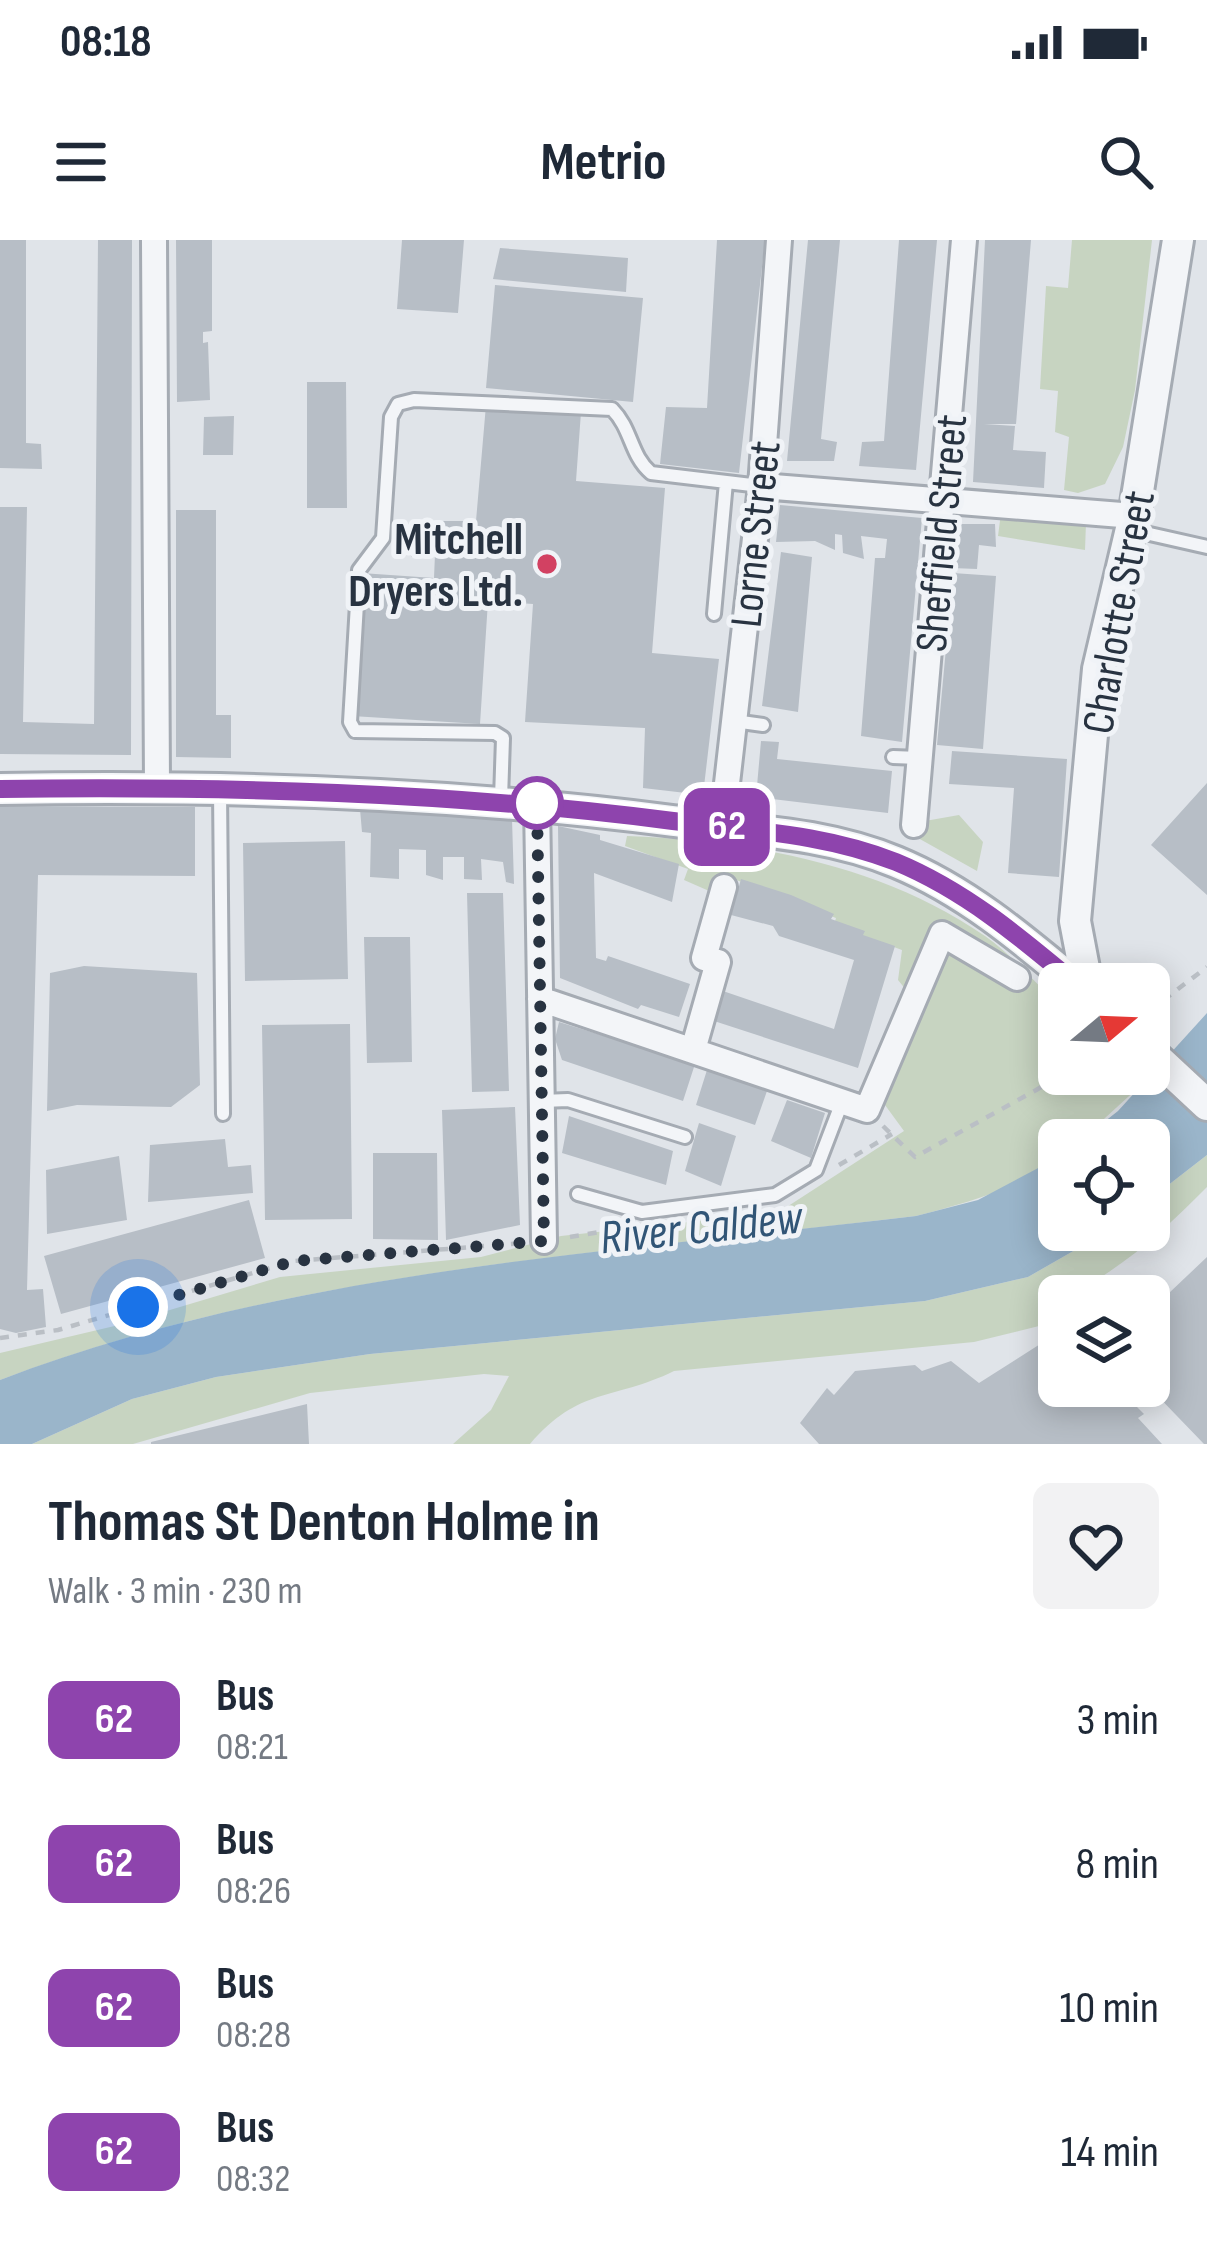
<!DOCTYPE html>
<meta charset="utf-8">
<style>
:root{--surface:#fff;--page:#f2f2f3;--text:#1f2937;--muted:#747a83}
body{margin:0;font-family:"Sofia Sans Condensed",sans-serif;background:var(--page);color:var(--text);height:100vh;display:flex;flex-direction:column;font-size:45px;white-space:nowrap}
*{box-sizing:border-box;margin:0}
p{font-size:39px;color:var(--muted)}
.icon{flex:none;width:66px;height:66px;fill:none;stroke:currentColor;stroke-width:2;stroke-linecap:round;stroke-linejoin:round}
.map{position:relative;height:1204px;overflow:hidden}
.panel{display:flex;flex-direction:column;background:var(--surface);flex:1}
.panel>*{flex:none}
.badge{padding:0 24px;border-radius:18px;font-size:42px;line-height:78px}
.needle{width:78px;rotate:71deg}
.tools{position:absolute;left:1038px;top:723px;display:grid;gap:24px}
.tools a{display:grid;place-items:center;width:132px;height:132px;border-radius:18px;background:var(--surface);box-shadow:0 6px 30px #0003;font-size:60px}
.you{position:absolute;width:60px;height:60px;margin:-30px;border:9px solid #fff;border-radius:50%;background:#1a73e8;box-shadow:0 0 0 18px #1a73e833}
.map>.badge{position:absolute;translate:-50% -50%;box-shadow:0 0 0 6px #fff}
.round{display:grid;place-items:center;flex:none;width:126px;height:126px;border-radius:18px;background:var(--page)}
.summary{display:flex;align-items:center;justify-content:space-between;height:204px;padding:0 48px}
h1{font-size:57px;font-weight:700;line-height:90px}
ul{padding:0;list-style:none}
li{display:flex;align-items:center;gap:36px;height:144px;padding:0 48px}
li div{flex:1}
li b{display:block;font-size:45px}
li em{font-style:normal}
li .badge{min-width:132px;font-weight:700;text-align:center}
.status{display:flex;justify-content:space-between;align-items:center;height:84px;padding:0 60px;background:var(--surface);direction:ltr}
.status svg{height:33px;fill:currentColor}
header{display:flex;justify-content:space-between;align-items:center;height:156px;padding:0 48px;background:var(--surface);font-size:54px;font-weight:700}
.map>svg:first-child{display:block}
</style>
<div class="status"><b>08:18</b><svg viewBox="0 0 49 12"><path d="M0 12V9h3v3zM5 12V6h3v6zM10 12V3h3v9zM15 12V0h3v12zM26 1h20v11H26zM47 4h2v5h-2z"/></svg></div>
<header><svg class="icon" aria-label="menu" viewBox="0 0 24 24"><path d="M4 6h16M4 12h16M4 18h16"/></svg>Metrio<svg class="icon" aria-label="search" viewBox="0 0 24 24"><circle cx="10" cy="10" r="6"/><path d="M15 15l6 6"/></svg></header>
<div class="map">
<svg width="1207" height="1204" viewBox="0 0 1207 1204">
<rect width="100%" height="100%" fill="#e0e4e9"/>
<path fill="#c7d4c1" d="M1072,0h80l-17,150 -12,57 -18,37 -27,9 -14,-3 5,-53 -14,-5 3,-41 -18,-2 6,-103 22,2z
M1001,273l85,10 -1,27 -87,-14z
M959,575l24,27 -6,29 -59,-33 7,-17z
M627,596c124,5 254,28 358,100 28,20 49,46 74,69v69h69l12,12 -59,54h-22v17c-41,33 -94,46 -143,59 -308,38 -624,53 -916,164v-27l123,-29 157,-47 201,-20 80,-21 218,-24 125,-81 -19,-26 39,-93 -26,-32 4,-30 -68,-25 2,-7 -110,-42 -10,18 -32,-14 4,-11 -63,-23z
M1207,915v32c-47,47 -98,95 -158,115l6,20 -81,20 -300,29c-61,30 -94,15 -144,73h-77l38,-34 18,-34 -25,-2 -174,19 -177,51h-101l100,-45 84,-22 154,-23 555,-53 103,-24 82,-47h39v-30z"/>
<path fill="#9ab5ca" d="M1207,773v142l-58,45v-60h-68l37,-29z
M1059,917v73h51l-82,47 -103,24 -555,53 -154,23 -84,22 -100,45h-32v-64c292,-111 609,-127 916,-164l62,-16z"/>
<path fill="#b7bec6" d="M0,0h26v203l15,1 1,25 -42,-1z
M98,0h34l-1,515 -131,-1v-247h27l-4,215 71,2z
M176,0h36v91l-9,1v11l5,-1 2,58 -33,2z
M402,0h62l-6,73 -61,-4z
M717,0h48l-26,233 -79,-9 6,-57 41,1z
M808,0h32l-19,199 16,3 -3,19h-47z
M899,0h38l-21,230 -57,-4 3,-24 22,-1z
M985,0h46l-15,184h-32l31,2 -2,24 33,2 -2,36 -71,-6z
M500,8l128,10 -2,34 -133,-13z
M495,45l148,13 -10,104 -147,-14z
M307,142h39l1,126h-40z
M486,165l95,7 -5,69 89,7 -13,165 67,6 -16,136 -60,-7 2,-60 -120,-6 8,-118 -45,-3 -8,123 -128,-8 9,-143 73,5 1,-24 -24,3 5,-36h60z
M234,176l-1,39h-30l1,-38z
M780,265l142,13 -20,224 -41,-6 14,-178h10l2,-19 -26,-3 3,23 -21,-6 -1,-18 -7,-1v16l-20,-9 -39,1z
M176,270h40v205h15v43l-55,-1z
M958,284h37l1,23 -17,-2 -2,24 -25,-1z
M781,312l31,5 -14,155 -36,-6z
M953,333l43,3 -13,173 -46,-4z
M761,501l18,1 -2,17 115,12 -4,42 -132,-16z
M952,511l115,8 -8,118 -51,-4 6,-85 -65,-4z
M1207,543v112l-56,-50z
M0,566l195,1v69l-157,-1 -11,415 16,-1 3,38 -30,6 -16,-4z
M360,569l152,10 2,65 -8,-2 -3,-20 -22,-3 1,21 -18,-1v-22h-21v23l-17,-5v-25l-27,-1v30l-29,-2 1,-44 -9,-1z
M558,586l42,9v5l79,24 -7,38 -78,-29 2,85 10,3 2,-5 82,28 -11,33 -38,-12 -3,4 -78,-31z
M345,601l3,138 -103,2 -2,-138z
M741,639l50,16 43,19 -3,5 34,12 -2,4 32,11 -37,122 -147,-48 9,-30 114,39 20,-69 -75,-24 -6,-10 -42,-11z
M467,653h36l6,198 -37,1z
M364,697h46l2,125 -45,1z
M84,726l113,7 3,112 -29,22 -94,-2 -30,6 3,-138z
M559,782l136,42 -12,37 -121,-41 -7,-21z
M350,784l2,195 -87,1 -3,-195z
M707,830l60,21 -12,34 -59,-20z
M787,860l38,13 -14,45 -40,-17z
M515,867l5,118 -74,15 -4,-130z
M569,876l104,35 -7,34 -104,-32z
M699,883l37,13 -15,50 -36,-15z
M225,899l3,28 23,-2 2,28 -105,9 2,-57z
M373,913h64l1,87 -65,-1z
M119,916l8,64 -80,14 -1,-64z
M249,960l16,58 -204,56 -17,-58z
M1207,1017v187h-3l-55,-57v-75z
M1059,1092v54h57l28,28 -6,4 24,26h-343l-19,-21 27,-35 7,7 21,-24 60,-6 7,6 29,-10 28,22z
M307,1164l2,40h-158v-2z"/>
<g fill="none" stroke-linecap="round" stroke-linejoin="round">
<defs>
<path id="service" d="M1132,290l75,17
M714,374l12,-132
M734,481l29,4
M893,517l26,1
M220,550l3,324
M501,559l2,-61 -8,-5 -140,-2 -5,-9 9,-152 24,-32 8,-121 7,-13 16,-4 198,9c20,20 18,46 39,64l109,13
M542,861l26,-1 117,37
M578,954l64,18 133,-17 41,-25 26,-68"/>
<path id="minor" d="M154,0l3,546
M761,246l373,30
M537,563l7,438
M914,585l50,-585
M722,587l39,-341 18,-246
M540,759l327,111 75,-176 75,44
M693,810l25,-88 -14,-4 20,-71"/>
<path id="tertiary" d="M0,549c224,-4 450,3 673,32 77,10 150,11 223,41 68,28 124,75 180,122
M1087,744l-12,-63 23,-252 36,-153 44,-276
M1149,811l58,54"/>
</defs>
<use href="#service" stroke="#a5abb3" stroke-width="18"/>
<use href="#minor" stroke="#a5abb3" stroke-width="30"/>
<use href="#tertiary" stroke="#a5abb3" stroke-width="36"/>
<path stroke="#babfc5" stroke-width="4.5" stroke-dasharray="9 9" stroke-linecap="butt" d="M1149,771l58,-44
M883,886l32,31 150,-83
M839,925l53,-31
M570,997l54,-9
M0,1098l58,-8 236,-69 229,-18"/>
<use href="#service" stroke="#f3f5f8" stroke-width="12"/>
<use href="#minor" stroke="#f3f5f8" stroke-width="24"/>
<use href="#tertiary" stroke="#f3f5f8" stroke-width="30"/>
</g>
<g fill="none" stroke-linecap="round" stroke-linejoin="round">
<defs>
<path id="line" d="M0,549c225,-3 450,3 673,32 77,10 150,12 223,41 68,28 124,75 180,122"/>
</defs>
<use href="#line" stroke="#fff" stroke-width="27"/>
<use href="#line" stroke="#8e44ad" stroke-width="18"/>
<path stroke="#283341" stroke-width="12" stroke-dasharray="0 21.6" d="M138,1067l156,-46 250,-20 -7,-438"/>
</g>
<circle fill="#d24162" stroke="#f0f3f7" stroke-width="4.5" cx="547" cy="324" r="12"/>
<circle fill="#fff" stroke="#8e44ad" stroke-width="6" cx="537" cy="563" r="24"/>
<g text-anchor="middle" stroke-width="10" stroke-linejoin="round" paint-order="stroke">
<g font-size="45" fill="#283341" stroke="#f0f3f7">
<text transform="translate(940 293) rotate(-85)" y="16">Sheffield Street</text>
<text transform="translate(754 294) rotate(-84)" y="16">Lorne Street</text>
<text transform="translate(1117 372) rotate(-80)" y="16">Charlotte Street</text>
</g>
<g font-size="45" font-weight="bold" fill="#283341" stroke="#f0f3f7" text-anchor="end">
<text x="523" y="314">Mitchell<tspan x="523" dy="52">Dryers Ltd.</tspan></text>
</g>
<g font-size="48" font-style="italic" fill="#315576" stroke="#f0f3f7">
<text transform="translate(701 986) rotate(-6)" y="17">River Caldew</text>
</g>
</g>
</svg>
<div class="tools">
<a><svg class="needle" viewBox="-14 -14 28 28"><path d="M0-13l5 13h-10z" fill="#e53935"/><path d="M0 13l5-13h-10z" fill="#747a83"/></svg></a>
<a><svg class="icon" aria-label="locate" viewBox="0 0 24 24"><circle cx="12" cy="12" r="6"/><path d="M12 2v4M12 18v4M2 12h4M18 12h4"/></svg></a>
<a><svg class="icon" aria-label="layers" viewBox="0 0 24 24"><path d="M12 4l9 5-9 5-9-5zM3 14l9 5 9-5"/></svg></a>
</div>
<div class="you" style="left:138px;top:1067px"></div>
<b class="badge" style="left:727px;top:587px;background:#8e44ad;color:#fff">62</b>
</div>
<section class="panel">
<div class="summary"><div><h1>Thomas St Denton Holme in</h1><p>Walk · 3 min · 230 m</p></div><a class="round"><svg class="icon" aria-label="heart" viewBox="0 0 24 24"><path d="M12 20l-8-8c-3-5 5-10 8-4 3-6 11-1 8 4z"/></svg></a></div>
<ul>
<li><span class="badge" style="background:#8e44ad;color:#fff">62</span><div><b>Bus</b><p>08:21</p></div><em>3 min</em></li>
<li><span class="badge" style="background:#8e44ad;color:#fff">62</span><div><b>Bus</b><p>08:26</p></div><em>8 min</em></li>
<li><span class="badge" style="background:#8e44ad;color:#fff">62</span><div><b>Bus</b><p>08:28</p></div><em>10 min</em></li>
<li><span class="badge" style="background:#8e44ad;color:#fff">62</span><div><b>Bus</b><p>08:32</p></div><em>14 min</em></li>
</ul>
</section>
